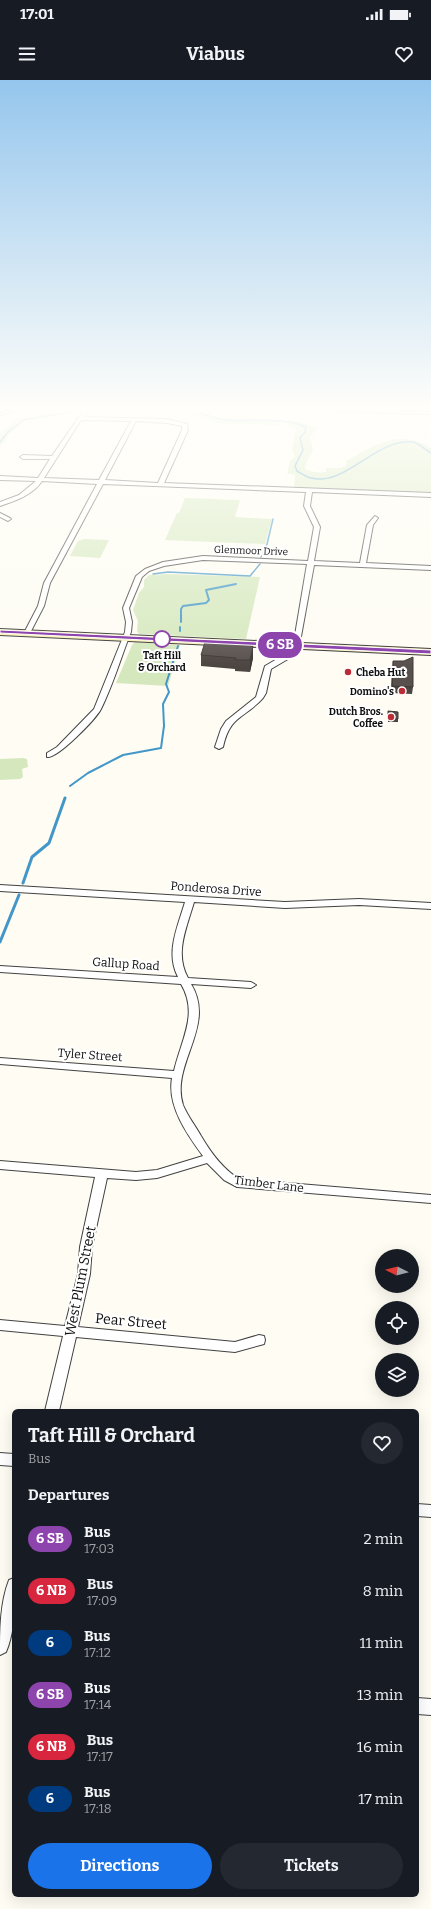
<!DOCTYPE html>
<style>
:root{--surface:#171b24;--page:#242831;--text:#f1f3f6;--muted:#9ea1a6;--accent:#1a73e8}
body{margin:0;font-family:Bitter,serif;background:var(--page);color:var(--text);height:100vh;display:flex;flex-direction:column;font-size:15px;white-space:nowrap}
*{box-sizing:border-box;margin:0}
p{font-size:13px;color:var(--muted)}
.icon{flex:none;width:22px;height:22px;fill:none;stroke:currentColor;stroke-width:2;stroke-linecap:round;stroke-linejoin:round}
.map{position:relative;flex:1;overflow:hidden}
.side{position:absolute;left:12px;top:1329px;width:407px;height:488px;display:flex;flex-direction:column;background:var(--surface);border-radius:6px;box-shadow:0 4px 16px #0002}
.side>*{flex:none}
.badge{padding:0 8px;border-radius:13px;font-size:14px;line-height:26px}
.needle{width:26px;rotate:276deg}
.fabs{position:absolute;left:375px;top:1169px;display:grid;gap:8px}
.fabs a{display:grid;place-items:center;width:44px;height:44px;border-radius:50%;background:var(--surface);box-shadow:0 4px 16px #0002;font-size:20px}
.map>.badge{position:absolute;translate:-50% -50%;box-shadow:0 0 0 2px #fff}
h2{padding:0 16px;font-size:15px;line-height:36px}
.round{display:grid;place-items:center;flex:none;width:42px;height:42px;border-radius:21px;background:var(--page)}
.overview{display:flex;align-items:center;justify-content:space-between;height:68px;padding:0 16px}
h1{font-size:19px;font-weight:700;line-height:30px}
.button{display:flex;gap:8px;margin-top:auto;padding:8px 16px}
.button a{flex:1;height:46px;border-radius:24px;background:var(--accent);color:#fff;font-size:16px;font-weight:700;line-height:46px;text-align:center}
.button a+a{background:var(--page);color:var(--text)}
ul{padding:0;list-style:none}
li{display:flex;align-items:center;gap:12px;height:52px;padding:0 16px}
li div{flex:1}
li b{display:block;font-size:15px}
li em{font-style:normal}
li .badge{min-width:44px;font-weight:700;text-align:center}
.status{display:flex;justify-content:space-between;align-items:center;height:28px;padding:0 20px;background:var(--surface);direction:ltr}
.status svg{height:11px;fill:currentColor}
header{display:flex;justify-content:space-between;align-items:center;height:52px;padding:0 16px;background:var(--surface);font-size:18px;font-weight:700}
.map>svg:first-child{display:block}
</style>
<div class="status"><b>17:01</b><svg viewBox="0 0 49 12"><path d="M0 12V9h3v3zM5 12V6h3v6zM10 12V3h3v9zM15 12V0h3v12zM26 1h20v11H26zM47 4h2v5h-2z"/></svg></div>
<header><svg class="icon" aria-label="menu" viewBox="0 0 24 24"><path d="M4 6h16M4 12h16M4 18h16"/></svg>Viabus<svg class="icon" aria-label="heart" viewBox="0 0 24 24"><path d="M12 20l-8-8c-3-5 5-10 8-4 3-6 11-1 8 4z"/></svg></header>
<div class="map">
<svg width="431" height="1829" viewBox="0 0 431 1829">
<rect width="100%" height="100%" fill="#fefcf3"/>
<path fill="#d5e8bd" d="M69,331h18l-62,9 -17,15 -1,4 -7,7v-13l19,-14z
M184,331h14l21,7 62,2 -1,5 -64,-2z
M289,340c11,1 20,6 30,7l-9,10 3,13 -7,13 -1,6c7,3 14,4 21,3v-4h14l6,-2v-5c28,-15 54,-34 85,-13v45l-137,-5 1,-13 -8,-2 3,-12 5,-5 -3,-7 4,-20 -8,-4z
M185,418l55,2 -5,17 37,2 -7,25 -100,-4 12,-27h2z
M84,459l25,1 -9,18 -30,-2 8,-15z
M167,494l93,3 -14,62 -107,-5 -2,-3 1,-10 -5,-11 6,-17 5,-6v-7l5,-5z
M135,562l45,3 -12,41 -52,-3 16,-38z
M23,678l4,1 1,8 -6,2 1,8 -3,2 -20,1v-21z"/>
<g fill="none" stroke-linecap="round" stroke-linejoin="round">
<path stroke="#4397c8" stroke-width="1.5" d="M194,331c11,3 21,8 33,9 25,2 55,-4 79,7l-1,5 -5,6 3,12 -8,16 2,5c4,2 9,6 14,7 34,9 65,-40 102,-36 6,1 12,8 18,11
M0,362l8,-10 16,-12 53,-9
M261,477l6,-13 6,-25
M153,494l15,-2 82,4 10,-12"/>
<path stroke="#4397c8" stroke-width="2" d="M181,542v-13l2,-3 23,-3 3,-3 -3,-10 30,-6
M180,547v4
M70,706l18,-13 35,-18 38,-7 3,-22 -1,-22 6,-12 -3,-8 12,-38"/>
<path stroke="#4397c8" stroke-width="3" d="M23,803l9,-26 17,-14 16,-45
M0,862l19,-47"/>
<defs>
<path id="street" d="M6,331h8l-14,4v-2z
M83,331h5l-4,6 83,2 20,5 1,6 -24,53 267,10v4l-119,-5 -2,14 10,21 -6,34 46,2 7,-38 8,-9 3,2 -5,7 -7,38 65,3v4l-117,-5 -14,77 -8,8 -4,9 -17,10 -5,24 -3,5c-19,21 -33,17 -40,49l-4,2 -4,-2 6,-18 5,-8 30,-24 9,-31 17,-10 5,-8 7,-7 13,-77 -104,-4 -39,6 -15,5 -7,6 -13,31 3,14 -1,10c-10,25 -18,53 -30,77 -5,10 -44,50 -54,48v-4l10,-6 37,-38 31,-77 1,-10 -3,-14 13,-32 9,-7 18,-7 40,-6 105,5 6,-34 -10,-21 2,-14 -203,-8 -53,99 -6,23 -14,27 -5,1 -1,-1 14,-27 6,-23 53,-99 -55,-3c-9,14 -27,20 -42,25v-4l19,-7 17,-14 -36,-1v-4l38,2 12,-19h-27l-3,-2 3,-2 29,1zM81,340l50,1 -32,59 -55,-2zM136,341l31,2 15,3v4l-24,53 -53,-3z
M336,331l95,1v2l-93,-2z
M0,433l10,5 1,1 -3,2 -8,-4z
M0,805l285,17 74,-3 72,4v6l-72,-4 -74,3 -91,-6c-7,25 -20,51 -6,76l63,4 5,3 -5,3 -60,-4c26,42 -21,80 -8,121 4,10 13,22 18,31 10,17 22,33 38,43l192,16v8l-194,-16 -13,-7 -17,-17 -50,15 -21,2 -29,-2 -15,69 -2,27 -12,53 157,15 24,-7 5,1 1,4 -1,4 -29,8 -159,-15 -17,74h-14l18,-75 -63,-6v-10l65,6 13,-52 2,-27 15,-70 -95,-8v-8l136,11 21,-2 46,-14c-16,-22 -36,-50 -31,-78l-172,-14v-6l174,13c7,-31 25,-57 7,-87l-181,-12v-6l178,11c-13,-24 0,-51 7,-75l-185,-11z
M0,1373l14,1v12l-14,-1z
M417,1424l14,1v12l-14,-1z
M14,1498c0,25 2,51 -8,74l-6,3c0,-25 0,-52 9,-75z
M417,1618l14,1v16l-14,-1z"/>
<path id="secondary" d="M0,549l431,20v6l-431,-20z"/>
</defs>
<use href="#street" stroke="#424242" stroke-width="2"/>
<use href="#secondary" stroke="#313131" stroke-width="2"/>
<use href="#street" fill="#fff" fill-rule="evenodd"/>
<use href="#secondary" fill="#fbf0b1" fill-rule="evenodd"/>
</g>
<path fill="#4c4541" d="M231,564l22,2v12l-3,14 -15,-1v-2l-34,-3v-11z
M392,588l21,19 -1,7 -21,-1z
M388,631l10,1v10h-10z"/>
<path fill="#3e3835" d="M253,566v12l-3,14v-12z"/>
<path fill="#58504c" stroke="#3e3835" d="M228,561l3,3h20l-1,2h3l-3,14h-15l1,-2 -35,-3 4,-13z
M413,577v30l-21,-1 1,-25h11z
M388,631l10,1v7h-10z"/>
<linearGradient id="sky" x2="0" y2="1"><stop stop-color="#95c6ed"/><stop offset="0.56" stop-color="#fffefa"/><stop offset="1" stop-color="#fffefa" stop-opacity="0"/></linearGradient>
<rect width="431" height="587" fill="url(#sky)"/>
<path fill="#8e44ad" stroke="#fff" d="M0,550l431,20v4l-431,-21z"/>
<circle fill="#fff" stroke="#8e44ad" stroke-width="2" cx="162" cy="559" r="8"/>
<g fill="#ba2d38" stroke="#fff" stroke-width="1.5">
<circle cx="348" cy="592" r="4"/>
<circle cx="402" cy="611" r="4"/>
<circle cx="391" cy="637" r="4"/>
</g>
<g text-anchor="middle" stroke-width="4" stroke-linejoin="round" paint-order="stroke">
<g font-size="10" fill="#0f0f0f" stroke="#fff">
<text transform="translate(251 470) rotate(2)" y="4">Glenmoor Drive</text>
</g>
<g font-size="10" font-weight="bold" fill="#0f0f0f" stroke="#fff">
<text x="162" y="579">Taft Hill<tspan x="162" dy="12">&amp; Orchard</tspan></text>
</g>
<g font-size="10" font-weight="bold" fill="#0f0f0f" stroke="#fff" text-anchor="end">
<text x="356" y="596" text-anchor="start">Cheba Hut</text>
<text x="394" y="615">Domino's</text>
<text x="383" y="635">Dutch Bros.<tspan x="383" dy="12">Coffee</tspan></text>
</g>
<g font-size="12" fill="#0f0f0f" stroke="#fff">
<text transform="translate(216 809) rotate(4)" y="4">Ponderosa Drive</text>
<text transform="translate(126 884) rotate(4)" y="4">Gallup Road</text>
<text transform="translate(90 975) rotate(4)" y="4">Tyler Street</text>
<text transform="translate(269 1104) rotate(7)" y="4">Timber Lane</text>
</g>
<g font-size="14" fill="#0f0f0f" stroke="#fff">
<text transform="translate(80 1201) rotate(-79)" y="5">West Plum Street</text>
<text transform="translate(131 1241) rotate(5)" y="5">Pear Street</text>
</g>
</g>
</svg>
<div class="fabs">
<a><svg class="needle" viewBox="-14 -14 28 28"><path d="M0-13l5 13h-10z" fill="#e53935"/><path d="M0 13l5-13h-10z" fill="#9ea1a6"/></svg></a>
<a><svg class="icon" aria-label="locate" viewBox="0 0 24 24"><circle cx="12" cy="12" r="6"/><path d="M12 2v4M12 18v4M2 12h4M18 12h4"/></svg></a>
<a><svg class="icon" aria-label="layers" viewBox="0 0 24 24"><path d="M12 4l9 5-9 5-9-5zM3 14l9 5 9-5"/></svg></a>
</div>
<b class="badge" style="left:280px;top:565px;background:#8e44ad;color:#fff">6 SB</b>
<section class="side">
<div class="overview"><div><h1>Taft Hill &amp; Orchard</h1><p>Bus</p></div><a class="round"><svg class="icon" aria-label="heart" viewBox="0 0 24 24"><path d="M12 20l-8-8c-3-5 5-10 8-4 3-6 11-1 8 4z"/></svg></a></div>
<h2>Departures</h2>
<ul>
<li><span class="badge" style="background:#8e44ad;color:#fff">6 SB</span><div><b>Bus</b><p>17:03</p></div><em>2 min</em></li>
<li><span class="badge" style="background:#d7263d;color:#fff">6 NB</span><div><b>Bus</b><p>17:09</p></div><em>8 min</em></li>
<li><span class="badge" style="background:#003b80;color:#fff">6</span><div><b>Bus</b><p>17:12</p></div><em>11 min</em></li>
<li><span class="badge" style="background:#8e44ad;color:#fff">6 SB</span><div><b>Bus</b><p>17:14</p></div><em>13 min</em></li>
<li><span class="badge" style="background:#d7263d;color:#fff">6 NB</span><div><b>Bus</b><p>17:17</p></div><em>16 min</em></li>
<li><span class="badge" style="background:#003b80;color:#fff">6</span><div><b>Bus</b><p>17:18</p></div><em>17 min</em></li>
</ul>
<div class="button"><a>Directions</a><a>Tickets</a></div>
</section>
</div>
